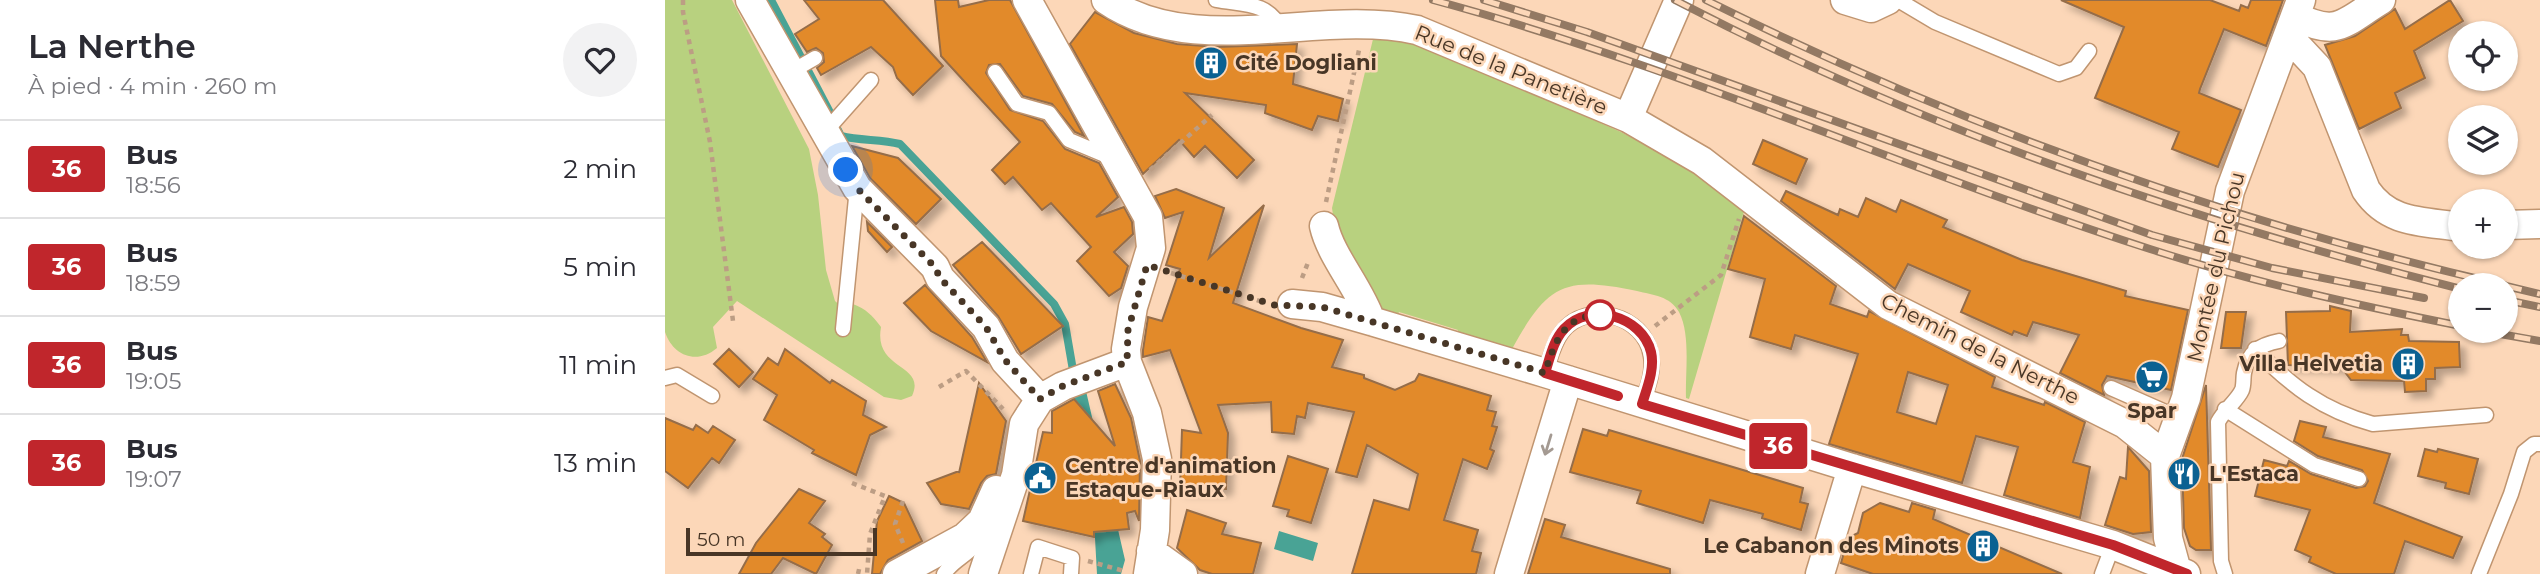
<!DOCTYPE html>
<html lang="fr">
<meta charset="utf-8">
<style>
:root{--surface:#fff;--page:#f2f2f3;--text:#2b2b33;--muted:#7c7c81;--line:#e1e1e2}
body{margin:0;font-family:Montserrat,sans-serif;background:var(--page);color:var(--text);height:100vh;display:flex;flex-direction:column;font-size:26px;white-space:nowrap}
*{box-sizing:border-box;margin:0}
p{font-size:23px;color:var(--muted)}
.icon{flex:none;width:38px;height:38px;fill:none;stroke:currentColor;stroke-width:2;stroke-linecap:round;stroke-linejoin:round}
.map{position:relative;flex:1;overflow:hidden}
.drawer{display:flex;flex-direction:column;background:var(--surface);width:665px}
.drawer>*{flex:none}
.badge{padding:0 14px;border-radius:5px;font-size:24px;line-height:46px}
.buttons{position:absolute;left:1783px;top:21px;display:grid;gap:14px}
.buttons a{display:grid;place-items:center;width:70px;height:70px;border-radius:50%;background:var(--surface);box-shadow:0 2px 5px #0004;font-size:35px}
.scale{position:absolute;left:21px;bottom:18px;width:191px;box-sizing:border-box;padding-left:7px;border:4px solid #483626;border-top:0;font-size:19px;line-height:24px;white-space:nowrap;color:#483626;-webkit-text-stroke:5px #fcd7b8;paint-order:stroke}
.you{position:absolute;width:35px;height:35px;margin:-18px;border:5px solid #fff;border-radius:50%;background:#1a73e8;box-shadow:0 0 0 10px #1a73e833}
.map>.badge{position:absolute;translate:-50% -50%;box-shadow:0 0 0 4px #fff}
.round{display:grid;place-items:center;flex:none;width:74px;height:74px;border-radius:37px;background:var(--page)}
.overview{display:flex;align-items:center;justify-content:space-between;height:119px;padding:0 28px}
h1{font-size:33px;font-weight:600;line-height:52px}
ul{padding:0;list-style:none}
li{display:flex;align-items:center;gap:21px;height:98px;padding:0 28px;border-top:2px solid var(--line)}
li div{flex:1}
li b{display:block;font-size:26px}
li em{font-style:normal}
li .badge{min-width:77px;font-weight:700;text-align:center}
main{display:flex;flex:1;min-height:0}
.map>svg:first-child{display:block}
</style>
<main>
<section class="drawer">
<div class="overview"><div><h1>La Nerthe</h1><p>À pied · 4 min · 260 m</p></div><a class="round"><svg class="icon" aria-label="heart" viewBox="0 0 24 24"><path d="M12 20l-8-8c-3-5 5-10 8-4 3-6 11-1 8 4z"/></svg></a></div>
<ul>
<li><span class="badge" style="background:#c0262c;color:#fff">36</span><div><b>Bus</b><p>18:56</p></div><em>2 min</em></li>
<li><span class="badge" style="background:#c0262c;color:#fff">36</span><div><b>Bus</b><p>18:59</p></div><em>5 min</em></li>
<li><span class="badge" style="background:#c0262c;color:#fff">36</span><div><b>Bus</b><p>19:05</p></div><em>11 min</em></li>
<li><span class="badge" style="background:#c0262c;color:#fff">36</span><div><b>Bus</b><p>19:07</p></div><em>13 min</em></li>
</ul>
</section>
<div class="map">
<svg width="1875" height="574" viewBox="0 0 1875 574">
<defs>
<filter id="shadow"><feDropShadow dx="6" dy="6" stdDeviation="3.5" flood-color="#0004"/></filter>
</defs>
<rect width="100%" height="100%" fill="#fcd7b8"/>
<path fill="#b8d17f" d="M0,0h67l77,149 9,46 8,75 9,31 9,8 9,-5c13,5 19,11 28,23 -8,44 46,36 31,69l-11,4 -17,-3 -147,-96 -24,26 4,21c-20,17 -44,8 -52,-16z
M709,35l59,14 188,83 58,31 66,45 -56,191 -3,-1c-1,-25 5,-63 -7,-86 -9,-16 -26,-17 -42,-21 -73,-15 -89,-7 -125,58l-55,-16 1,-3 -59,-18 -4,8 -16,-7 -43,-77 -4,-28z"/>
<path fill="#49a395" d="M421,391l39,169 -4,14h-24l-4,-72 -22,-107z
M614,531l39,12 -5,18 -39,-12z"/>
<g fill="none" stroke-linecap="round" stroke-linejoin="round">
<path stroke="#49a395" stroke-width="8" d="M106,0l62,118
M173,130l3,6c20,5 39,3 59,8l154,160 11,20 9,52"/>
</g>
<path fill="#e28a2c" stroke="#956d49" stroke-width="2" fill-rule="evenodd" filter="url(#shadow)" d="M139,0h79l60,66 -30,29 -16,-17 -4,-11 -22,-20 -50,28 -4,-7 7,-6 -1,-9 -7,-5 -9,4 -12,-18 24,-15z
M270,0h23l1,7 30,-7h21l74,136 -9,-4 -23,-28 -29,-8 -23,-32 -11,1 -3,8 24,37 33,11 22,28 34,14 19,34 -22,20 28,-10 8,15 1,12 -19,18 14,14 -7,22 -12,8 -32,-35 14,-14 -40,-44 -9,7 -29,-33 -8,7 -13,-14 28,-28 -79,-86z
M1396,0h149l29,11 2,-6 7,3 3,-8h32l-17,46 -42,-17 -24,60 -1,4 42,17 -23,57 -46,-18 7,-17 -84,-34 29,-71z
M1785,0l13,21 -49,30 11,27 -30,15 6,15 -42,21 -34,-84 30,-9 40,-27 10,20z
M430,12l39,21 43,11 41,3 79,-3 -4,40 50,15 -5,22 -20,-5 -6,14 -47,-17 1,-8 -81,-12 69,67 -17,18 -32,-32 -11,11 -15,-17 -36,34 -73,-130z
M1098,140l44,19 -11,25 -43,-20z
M187,146l46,12 43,41 -25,25 -46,-46z
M511,189l48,19 -15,50 55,-53 -31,98 68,25 42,12 -11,27 32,8v3l31,12 20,-9 4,-7 72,22 -4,14 9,2 -4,14 5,1 -7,22 4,2 -7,18 -24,-10 -19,61 34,10 -6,21 9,2 -5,21h-124l22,-74 35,10 9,-36 -51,-29 -10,32 -21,-5 18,-60 -46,-9 -3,15 -8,-2 -3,18 -22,-2 -1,-30 -53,3 10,28 -2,56h-46l2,-59 19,3 -31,-83 -27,7v-7l5,-33 14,4 18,-52 -14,-4 17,-53 -18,6 -10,-22z
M1121,191l52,24 2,-6 18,8 8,-19 30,14 5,-12 46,20 -4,7 79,33 104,31 -1,5 63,14 -17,80 -64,-14 -5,9 2,10 -44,-22 19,-38 -46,-13 -6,14 -13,-5 -2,4 -51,-23 9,-21 -62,-27 -13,25 -114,-88z
M1079,216l92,70 -6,18 37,13 2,-6 126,66 -3,10 52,18 1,-3 40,20 -12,40 17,5 -10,51 -76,-23 14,-48 -42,-11 -14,47 -133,-39 29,-90 -63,-19 -4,14 -41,-12 15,-58 -37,-10zM1243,372l40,13 -12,39 -39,-12z
M202,222l25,25 -5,5 -19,-21z
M317,242l81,84 -42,28 -23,-38 -45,-51z
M260,285l47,52 15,25 -56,-31 -27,-28z
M1665,306l21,5 -1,21 52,-3 -1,6h7l1,6 50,1 1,25 -25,1v11h-9v12l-21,1 -1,-11 -53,-1 -10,-13 -53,-2 -2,-53 44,-1z
M1561,312h20l-5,36h-20z
M64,349l24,23 -14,15 -25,-23z
M120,349l45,34 2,-3 34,21 -3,14 23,12 -16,8 -14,40 -44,-22 2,-3 -50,-30 13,-25 -24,-16 15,-21 10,7z
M314,383l27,38 -10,53 -9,2 -6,7 -12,26 -28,-5 -14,-21 32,-12v2z
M450,384l16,34 9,43 -1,60 -4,-10 -8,2 2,16 -35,3v5l-71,-16 20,-89 9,1v-22l22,-12 41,47 -17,-55z
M1541,385l5,165h-15l-6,-4 -6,-18 -2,-69z
M0,418l28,12 3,-5 12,8 5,-7 22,14 -16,23 -7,-5 -24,30 -23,-17z
M1635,421l26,6 -3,10 67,17 -16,49 88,34 -9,21 -48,-17 -11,33h-58l-27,-12 2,-5 -16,-7 15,-40 -55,-14 9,-36 23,6 2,-5 22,13 45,14 9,-2 3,-5 -6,-11 -44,-14 -24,-15z
M918,429l24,7 2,-6 194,58 -3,14 8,2 -7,26 -39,-12 1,-4 -53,-14 -7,23 -66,-20 4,-12 -71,-19z
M1463,447l21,24 2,61 -18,2 -28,-9 15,-48 6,2z
M1760,449l12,3 1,-3 40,10 -9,35 -24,-6 1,-5 -28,-7z
M623,456l40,13 -17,54 -24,-7 2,-6 -16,-4z
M134,489l26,12 -16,22 16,11 -3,3 10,8 -16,29 -33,-16 -12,16h-32l17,-31z
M224,496l15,7 18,38 -34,19 -8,14h-8l5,-53z
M1215,503l29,9 3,-9 23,7 -2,9 129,55h-189l-32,-11 7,-25 10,-5 5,-20z
M522,510l39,13 -4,11 39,9 -8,31h-41l-12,-4 -23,-22z
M880,519l20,6 -4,12 109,32v5h-142z"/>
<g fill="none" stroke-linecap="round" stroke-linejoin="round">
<defs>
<path id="service" d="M551,0c26,5 52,1 65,29
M1233,0l37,22 124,52 17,-6 13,-17
M330,72l22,32 32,9 20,27 43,18
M124,73l26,-15
M159,133l47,-53
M178,329l14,-141
M1590,349c36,37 67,61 118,75l113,-9
M880,373c5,-14 8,-29 17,-41 25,-33 83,-17 89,24 3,16 -4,33 -9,48
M0,378l12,-3 35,21
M1446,388l68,30
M1560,409l89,56 45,14
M279,574c12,-19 34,-20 37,-45
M366,574l7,-27 34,11 -1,16
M1437,574l11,-29
M1560,574l-4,-13 -3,-139c6,-12 19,-21 24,-32 2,-5 1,-12 2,-17 4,-21 15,-28 35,-32
M1814,574l32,-80 13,-42 10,-8h6"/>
<path id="minor" d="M85,0l107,188 78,79 5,11 46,49 19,34 35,38
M362,0l121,217 3,31 -18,59 -7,42 1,13 20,51 10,46 -2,71 -7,44
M441,0c89,61 212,8 311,30l211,88
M1014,0l-51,118 74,43 186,144 237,119 40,32 3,82 9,33
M1180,0l26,8 17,-8
M1630,16c43,22 48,7 86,-16
M1623,36l29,31 49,123c23,34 56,31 95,37
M1841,225l34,-1
M659,226c7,31 36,62 47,95
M627,304l30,3 49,14 174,52 307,95 261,77 73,29
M1500,456l21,-58 44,-207 71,-191
M486,551l32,23
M232,574l68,-37 17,-16 14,-31
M318,574l33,-99 8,-51 16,-25 23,-13 64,-24
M844,574l59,-194
M1155,574l32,-106"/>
</defs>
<use href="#service" stroke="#c09570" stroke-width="17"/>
<use href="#minor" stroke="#c09570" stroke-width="31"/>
<path stroke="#bc9d84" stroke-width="4.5" stroke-dasharray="5 5" stroke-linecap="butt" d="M18,0v12l27,130 23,179
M485,170l62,-55
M661,202l33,-152
M506,273l95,30
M637,278l7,-18
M990,326l66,-51 18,-56
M274,387l27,-16 37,38
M187,483l33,13 -15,38 -3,40
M238,501l-8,23 8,19
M423,561l36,10
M193,574l2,-9"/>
<use href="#service" stroke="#fff" stroke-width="14"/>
<use href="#minor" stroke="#fff" stroke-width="28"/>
<defs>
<path id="rail" d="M768,0c245,66 476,172 717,249 102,33 206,56 311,77
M819,0l103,32 565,203 120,33 152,30
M1010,0c249,130 514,220 786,289
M1041,0c255,127 521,221 798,285
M1841,286l34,8
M1841,300l34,7
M1818,331l57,10"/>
</defs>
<use href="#rail" stroke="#937963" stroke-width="8"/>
<use href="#rail" stroke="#fcd7b8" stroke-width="5" stroke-dasharray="16" stroke-linecap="butt"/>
</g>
<defs><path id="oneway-shaft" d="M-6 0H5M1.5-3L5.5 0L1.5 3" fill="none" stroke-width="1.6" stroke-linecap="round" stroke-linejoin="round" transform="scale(1.75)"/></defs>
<use stroke="#a49a92" href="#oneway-shaft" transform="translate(883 445) rotate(107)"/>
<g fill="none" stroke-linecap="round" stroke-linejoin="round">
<defs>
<path id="line" d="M953,396l-73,-23c5,-15 8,-32 19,-44 26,-28 78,-13 87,23 4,17 -4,36 -9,52l471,141 74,29"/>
</defs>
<use href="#line" stroke="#fff" stroke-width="16"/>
<use href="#line" stroke="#c0262c" stroke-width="10"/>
<path stroke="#483626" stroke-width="7" stroke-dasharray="0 12.6" d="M181,170l11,18 78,79 5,11 46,49 19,33 35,39 23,-13 64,-24 1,-32 19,-65 127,40 48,2 223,66c9,-30 19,-58 55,-58"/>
</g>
<defs>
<symbol id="building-disc" viewBox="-11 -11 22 22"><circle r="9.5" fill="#0b6192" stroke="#fcd7b8"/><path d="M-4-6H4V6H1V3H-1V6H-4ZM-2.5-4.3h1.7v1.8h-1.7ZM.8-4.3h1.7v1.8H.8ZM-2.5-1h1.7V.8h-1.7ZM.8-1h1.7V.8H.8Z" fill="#fff"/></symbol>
<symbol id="supermarket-disc" viewBox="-11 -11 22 22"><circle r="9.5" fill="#0b6192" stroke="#fcd7b8"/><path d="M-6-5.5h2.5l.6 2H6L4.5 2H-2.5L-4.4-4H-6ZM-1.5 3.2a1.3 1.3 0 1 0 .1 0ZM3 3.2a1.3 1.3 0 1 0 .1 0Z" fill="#fff"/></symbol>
<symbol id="restaurant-disc" viewBox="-11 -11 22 22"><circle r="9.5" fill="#0b6192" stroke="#fcd7b8"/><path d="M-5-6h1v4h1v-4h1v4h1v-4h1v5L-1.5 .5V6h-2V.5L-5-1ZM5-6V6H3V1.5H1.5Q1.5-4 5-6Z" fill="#fff"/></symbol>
<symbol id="civic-disc" viewBox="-11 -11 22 22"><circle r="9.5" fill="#0b6192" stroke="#fcd7b8"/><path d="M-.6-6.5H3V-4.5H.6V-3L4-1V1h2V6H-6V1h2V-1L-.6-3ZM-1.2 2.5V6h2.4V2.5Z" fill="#fff"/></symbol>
</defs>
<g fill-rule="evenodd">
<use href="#building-disc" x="527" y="44" width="38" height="38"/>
<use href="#building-disc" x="1724" y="345" width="38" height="38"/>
<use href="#supermarket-disc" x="1468" y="358" width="38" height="38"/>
<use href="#restaurant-disc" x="1500" y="455" width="38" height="38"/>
<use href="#civic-disc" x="356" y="459" width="38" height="38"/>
<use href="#building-disc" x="1299" y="527" width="38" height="38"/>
</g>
<circle fill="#fff" stroke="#c0262c" stroke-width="3.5" cx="935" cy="315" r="14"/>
<g text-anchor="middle" stroke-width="5" stroke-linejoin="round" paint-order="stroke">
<g font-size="21" font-weight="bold" fill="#483626" stroke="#fcd7b8" text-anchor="start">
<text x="570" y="70">Cité Dogliani</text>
<text x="1718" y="371" text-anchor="end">Villa Helvetia</text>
<text x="1487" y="418" text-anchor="middle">Spar</text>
<text x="400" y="473">Centre d'animation<tspan x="400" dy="24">Estaque-Riaux</tspan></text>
<text x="1544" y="481">L'Estaca</text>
<text x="1294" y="553" text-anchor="end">Le Cabanon des Minots</text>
</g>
<g font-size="21" fill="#483626" stroke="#fcd7b8">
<text transform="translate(846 70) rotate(22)" y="7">Rue de la Panetière</text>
<text transform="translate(1551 267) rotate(-77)" y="7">Montée du Pichou</text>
<text transform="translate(1315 349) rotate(27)" y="7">Chemin de la Nerthe</text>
</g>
</g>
</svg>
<div class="buttons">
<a><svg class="icon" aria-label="locate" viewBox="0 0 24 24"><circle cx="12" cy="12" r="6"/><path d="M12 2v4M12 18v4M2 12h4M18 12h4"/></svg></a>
<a><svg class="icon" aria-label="layers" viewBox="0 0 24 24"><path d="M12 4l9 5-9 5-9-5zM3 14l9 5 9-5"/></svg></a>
<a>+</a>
<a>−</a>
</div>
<div class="scale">50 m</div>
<div class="you" style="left:181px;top:170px"></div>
<b class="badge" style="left:1113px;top:446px;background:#c0262c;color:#fff">36</b>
</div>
</main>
